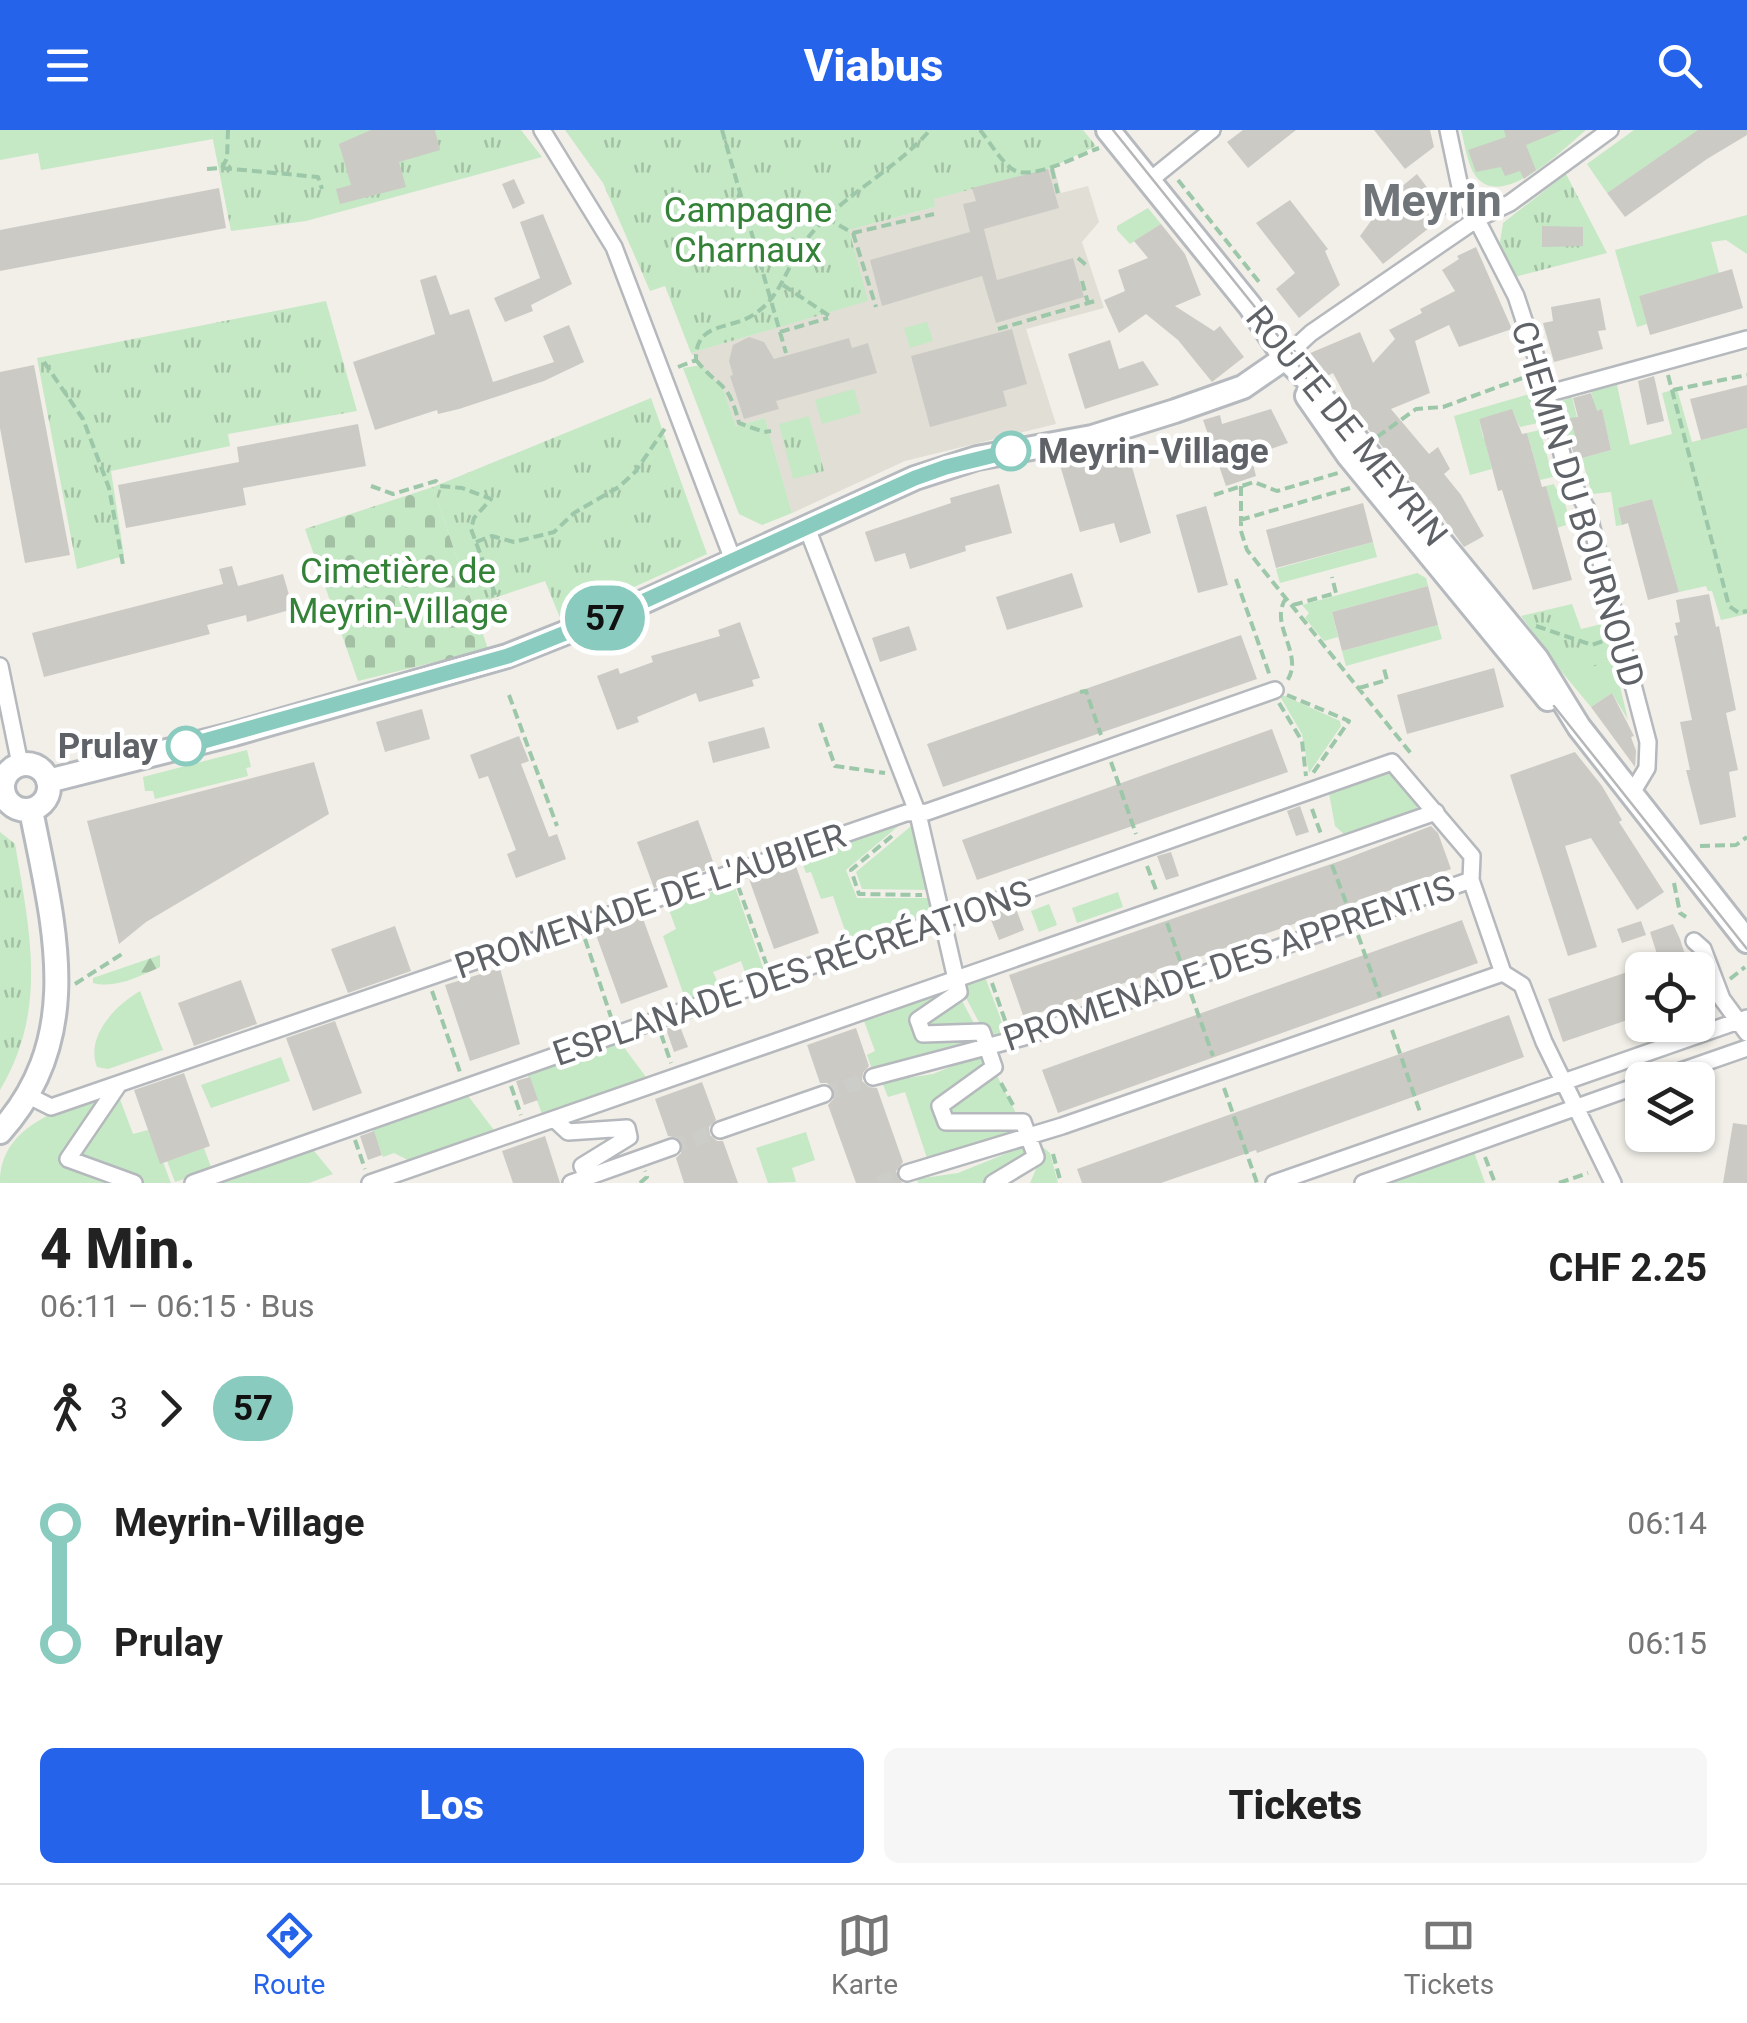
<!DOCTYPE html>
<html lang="de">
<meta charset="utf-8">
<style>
:root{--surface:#fff;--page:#f6f6f6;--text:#222;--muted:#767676;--line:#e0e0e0;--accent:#2563eb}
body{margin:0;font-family:Roboto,sans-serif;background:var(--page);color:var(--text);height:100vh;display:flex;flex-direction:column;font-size:38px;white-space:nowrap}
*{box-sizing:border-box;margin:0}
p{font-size:32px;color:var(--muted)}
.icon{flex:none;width:55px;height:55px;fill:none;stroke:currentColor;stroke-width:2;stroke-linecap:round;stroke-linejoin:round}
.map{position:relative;height:1053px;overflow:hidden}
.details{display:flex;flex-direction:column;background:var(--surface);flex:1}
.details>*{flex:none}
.badge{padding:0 20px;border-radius:32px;font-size:35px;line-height:65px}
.tools{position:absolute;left:1625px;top:822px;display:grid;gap:20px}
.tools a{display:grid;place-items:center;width:90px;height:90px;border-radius:15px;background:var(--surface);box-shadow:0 2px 8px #0004;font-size:50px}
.map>.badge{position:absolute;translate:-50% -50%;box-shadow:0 0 0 5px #fff}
.legs{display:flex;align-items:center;gap:15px;height:110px;padding:0 40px;font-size:32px}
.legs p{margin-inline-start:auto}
.summary{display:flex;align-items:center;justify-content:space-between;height:170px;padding:0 40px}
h1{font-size:55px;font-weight:800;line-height:75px}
.cta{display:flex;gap:20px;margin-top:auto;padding:20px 40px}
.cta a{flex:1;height:115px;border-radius:15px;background:var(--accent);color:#fff;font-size:40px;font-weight:800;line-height:115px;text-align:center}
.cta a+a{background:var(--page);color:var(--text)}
ul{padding:0 40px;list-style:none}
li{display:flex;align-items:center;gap:35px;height:120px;font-size:38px}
li i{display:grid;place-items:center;width:15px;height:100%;margin:0 12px;background:currentColor}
li i::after{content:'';width:25px;height:25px;margin:-12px;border:8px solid;border-radius:50%;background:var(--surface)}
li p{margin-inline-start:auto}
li:first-child i{background:linear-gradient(#0000 50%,currentColor 0)}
li:last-child i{background:linear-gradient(currentColor 50%,#0000 0)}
header{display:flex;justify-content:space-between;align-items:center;height:130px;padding:0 40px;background:var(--accent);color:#fff;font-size:45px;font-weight:800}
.tabs{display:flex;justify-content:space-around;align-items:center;height:140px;border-top:2px solid var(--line);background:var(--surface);font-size:28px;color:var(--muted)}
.tabs a{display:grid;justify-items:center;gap:5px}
.tabs .current{color:var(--accent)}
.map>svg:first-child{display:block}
</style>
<header><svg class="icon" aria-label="menu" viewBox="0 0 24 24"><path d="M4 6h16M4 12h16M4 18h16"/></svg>Viabus<svg class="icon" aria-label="search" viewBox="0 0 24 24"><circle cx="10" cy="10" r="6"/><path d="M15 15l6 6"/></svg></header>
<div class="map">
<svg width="1747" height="1053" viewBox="0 0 1747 1053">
<defs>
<pattern id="forest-firs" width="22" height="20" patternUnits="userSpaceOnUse" patternTransform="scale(2.5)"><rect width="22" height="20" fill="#c5e8c5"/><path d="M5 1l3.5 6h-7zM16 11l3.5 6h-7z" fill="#a3c0a4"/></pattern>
<pattern id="cemetery-stones" width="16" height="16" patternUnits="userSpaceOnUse" patternTransform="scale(2.5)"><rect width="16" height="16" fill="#c5e8c5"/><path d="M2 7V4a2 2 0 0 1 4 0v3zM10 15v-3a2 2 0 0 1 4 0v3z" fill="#a3c0a4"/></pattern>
<pattern id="park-tufts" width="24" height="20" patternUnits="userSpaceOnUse" patternTransform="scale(2.5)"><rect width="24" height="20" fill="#c5e8c5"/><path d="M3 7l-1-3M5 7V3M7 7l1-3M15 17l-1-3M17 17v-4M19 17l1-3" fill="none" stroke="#a3c0a4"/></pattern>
</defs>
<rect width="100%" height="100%" fill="#f1efe8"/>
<path fill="#e1ded6" d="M1054,37l7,26 27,-7 11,36 -17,20 22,66 -78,21 30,95 -151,37 -113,52 -27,-95 -29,8 -13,-37 -32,-36 176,-52 -18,-71 86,-23 -2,-8z"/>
<path fill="#c5e8c5" d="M0,0h211l2,9 -172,31 -3,-17 -38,7z
M1461,0h125c-22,18 -85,83 -111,45 -8,-11 -10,-31 -14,-45z
M1634,0h65l-92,63 -20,-29z
M1148,78l13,16 -31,20 -13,-14v-4z
M1747,85v39l-21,-14 -15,2 8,31 -80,23 8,28 -10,3 -22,-77z
M927,192l6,19 -23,7 -6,-20z
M702,235l21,24 13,37 29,-8 27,95 -30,12 -23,-11 -56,-146z
M1617,255l13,60 42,-11 -10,-41 15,-4 15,53 55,-14v186l-26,6 -9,-29h-4l-2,-5 -27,6 -27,-93 -34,9 4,17 -6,1 -5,-34 -19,2 -10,-36 29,-8 -9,-40 -16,4 7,-15 -2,-8z
M854,259l7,24 -39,11 -7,-24z
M1529,264l9,29 -18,4 -8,-17 -33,9 4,18 7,6 -4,2 6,24 -22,6 -16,-59z
M1572,267l10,40 -17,5 -9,-39z
M1540,300l13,47 -13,3 -13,-47z
M1554,354l2,5h5l8,29 -5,1 2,6 -9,3 -11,-42z
M1373,412l4,15 -97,26 -4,-14z
M1417,443l9,5 2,8 -96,26 6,25 -14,4 -19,-23 4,-5 -7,-8z
M1438,495l4,14 -96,27 -4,-15z
M1613,527l15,63 -16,-27 -21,14 -30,-36 28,-13 5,8z
M1278,563l62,28 1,5 -32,47 -7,-39z
M247,620l4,17 -5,1 2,8 -93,23 -2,-8h-8l-2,-14z
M1386,641l10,3 23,26 -4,13 -68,24 -12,-11 -6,-33z
M908,688l-62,52 11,28h76l4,19 -83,29 -5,-4 -16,-46 -12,3 -10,-27 -5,1 -8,-21z
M916,692l15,68 -69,-1 -6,-17z
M734,754l32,92 -10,4 -9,-2 -6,-17 -28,11 6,13 -5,10 -27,9 -24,-68 13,-7 -8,-22z
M984,844l23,62 -18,5 -24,-45 -3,-14z
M953,855l1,6 -41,26 7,20 58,-2 2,8 -107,29 -6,-17 8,-4 -11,-30 26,-8 -1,-5z
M140,861l23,59 -55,19 -11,-2c-12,-31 19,-62 43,-76z
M960,867l16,30 -50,2 -3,-8z
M617,908l32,43 -106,36 -17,-47z
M985,923l4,13 -54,37 7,23h78l3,7 -95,28 -23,-69 -17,5 -6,-15 51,-8z
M281,927l9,24 -79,27 -10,-23z
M995,942l23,45 -69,1 -4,-12z
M112,961l6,3 15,40 15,-4 12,33 3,-1 8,21h-171c0,-60 65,-75 112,-92z
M465,962l32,42 -83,29 -20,-10 -11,4 -12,-33z
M806,1002l9,28 -23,8 4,14 -28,1 -12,-35z
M1027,1015l3,10 -46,28h-66l-1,-4 41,-6z
M310,1016l23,28 -24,9h-94z
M1037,1017l7,1 6,5 8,30h-28l10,-23z
M204,1018l8,22 -37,12 -8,-21z
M1473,1019l12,34h-108z"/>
<path fill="url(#forest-firs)" d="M160,825v12c-20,9 -44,22 -67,16v-5z"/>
<path fill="url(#cemetery-stones)" d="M433,357l55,162 -130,32 -53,-152z"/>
<path fill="url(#park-tufts)" d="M211,0h310l21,27 -236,64 -75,10z
M565,0h518l13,16 -48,23 -114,30 1,8 -86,23 19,71 -177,52 -26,-67 -15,5 -47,-108z
M1566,44l41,79 -96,25 -11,-36 3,-19z
M326,171l31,110 -129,23 2,12 -119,25 13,85 -47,13 -40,-211z
M651,268l56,156 -146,66 -16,-39 -72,24 -40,-118z
M809,286l15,55 -31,8 -14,-55z
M1572,474l9,25 21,-5 11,33 -20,10 -4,-8 -28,12 -40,-55z
M0,702l15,12c15,88 33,166 -15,246z
M1118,762l5,15 -46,16 -5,-15z
M1049,774l8,21 -18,7 -8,-21z"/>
<path fill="#cccac5" d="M371,0h64l5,20 -41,12 7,25 -66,17 -4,-15 15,-4 -12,-41z
M1243,0h53l-48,38 -21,-26z
M1374,0h56l4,17 -29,22z
M1504,0h58l-36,15 10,25 -12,9 -4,-8 -15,5 -4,-9 -25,5 -8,-22 38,-13z
M1698,0h49v5l-40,24 -82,58 -18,-24z
M1048,39l11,39 -75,21 13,51 76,-22 11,39 -88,26 -14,-47 -100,30 -12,-46 100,-28 -7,-28 13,-3 -4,-13z
M1417,44l30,40 -64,50 -23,-28 16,-22 -3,-4z
M514,49l11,24 -12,6 -11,-25z
M219,58l7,40 -226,43v-41z
M1290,70l38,49 -3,2 15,34 -41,33 -23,-29 19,-16 -39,-50z
M543,84l29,70 -41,21 2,6 -28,11 -11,-24 46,-20 -20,-56z
M1161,94l24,30 16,41 -26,11 39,25 6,-5 24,31 -32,25 -34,-42 -32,-26 -27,19 -15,-33 21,-9 -7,-21 30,-12 -14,-17z
M1542,96l41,1v19l-41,1z
M1476,117l36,82 -53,18 -10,-22 -34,16 15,52 -39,16 38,45 9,-7 12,22 -6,5 17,21 23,41 -20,11 -34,-47 -2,2 -74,-90 -21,-39 -8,4 -17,-23 52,-22 13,31 22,-24 -6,-9 33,-17 -2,-4 35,-18 -13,-21 17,-11 -2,-3z
M1732,139l11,39 -93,27 -11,-39z
M436,145l14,40 19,-6 24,73 61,-20 -11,-26 26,-11 15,37 -40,19 -85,28 -21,5 -1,-4 -62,20 -22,-68 82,-28 -15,-54z
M1600,168l6,32 -8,1 5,18 -49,13 -11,-39 10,-2 -2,-14z
M1012,199l15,55 -24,7 4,15 -77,21 -19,-71z
M749,207l15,5 10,17 75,-21 3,10 16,-5 9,30 -101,28 3,8 -35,10 -14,-43 3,-1 -4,-14 4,-16z
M1110,210l9,29 24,-8 16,24 -74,24 -17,-55z
M34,235l36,190 -45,8 -25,-135v-56z
M1654,246l10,45 -17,4 -9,-44z
M1747,255v43l-46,12 -11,-41z
M1591,263l6,18 5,-2 9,41 -36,10 -5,-20 6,-2 -6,-20 8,-1 -5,-19z
M1271,279l17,34 -37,13 5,20 -30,10 -23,-66 17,-5 2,9z
M1512,279l10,25 5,-1 15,54 4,-1 26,94 -39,10 -31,-100 -4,1 -19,-72z
M358,294l8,42 -123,22 3,17 -120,23 -8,-43 121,-23 -2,-15z
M1133,313l5,15 -8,2 21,73 -31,10 -6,-20 -34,9 -21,-70 20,-3z
M999,354l13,49 -47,13 1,5 -56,18 -5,-16 -30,9 -10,-30 86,-29 -1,-5z
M1652,369l27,93 -31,8 -20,-77 -6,2 -4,-17z
M1363,373l10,39 -97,26 -10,-38z
M1206,376l22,79 -30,8 -22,-78z
M232,436l6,20 45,-12 10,35 -46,13 -1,-7 -39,10 3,9 -166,43 -12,-44 191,-49 -4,-15z
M1072,443l11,34 -76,23 -11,-33z
M1428,456l10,39 -96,26 -10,-39z
M1709,464l7,33 3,-1 17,84 -10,3 12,57 -9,2 7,45 -36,8 -14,-55h4l-10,-48 12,-2 -18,-84 4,-1 -3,-12 5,-1 -4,-22z
M489,473l6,15 -15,4 -5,-15z
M740,492l20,56 -8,2 2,6 -55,16 -3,-9 -59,24 2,5 -22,8 -20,-54 21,-8 2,6 33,-12 -2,-6 69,-20 -2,-6z
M909,496l8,24 -37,12 -8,-24z
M1241,505l16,44 -314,108 -16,-43z
M1494,538l10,39 -97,27 -10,-39z
M1612,563l22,43 -3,1 5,14 -1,16 -44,-60z
M422,579l8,30 -45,13 -9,-30z
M764,597l6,21 -57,15 -5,-21z
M1272,599l16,43 -311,108 -15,-40z
M519,606l10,25 -8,3 28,73 8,-3 9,25 -50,19 -9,-24 9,-4 -28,-74 -9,3 -9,-24z
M1575,622l27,34 20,34 -3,2 45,70 -27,18 -46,-72 -26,8 32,101 -29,9 -58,-181z
M314,632l15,52 -183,108 -27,22 -32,-123z
M1300,676l9,26 -13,4 -9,-25z
M698,690l17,47 -61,21 -17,-46z
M1431,696l7,7 13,36 -427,149 -15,-43 331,-114z
M1171,722l8,24 -13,4 -9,-24z
M795,733l24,70 -45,16 -25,-70z
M1015,776l9,24 -25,10 -10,-25z
M642,786l26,71 -47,17 -26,-72z
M1462,790l16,43 -420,150 -16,-43z
M1641,791l5,14 -24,8 -5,-14z
M1673,794l7,15 10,31h-28l-12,-38z
M395,796l16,45 -63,22 -17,-44z
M1642,837v48l-79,27 -15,-43z
M500,838l20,76 -50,17 -25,-76z
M241,850l16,44 -63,22 -16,-43z
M1509,885l15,42 -267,96 -1,-3 -95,33h-79l-5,-14z
M335,891l27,72 -49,18 -27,-73z
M679,894l9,23 -14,5 -8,-23z
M856,898l13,38 -6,7 -1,8 7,6 8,1 26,74 -7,9 6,12h-46l-28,-78 7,-8 -1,-8 -7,-6h-7l-13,-38z
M184,943l26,73 -50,18 -26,-74z
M530,947l8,23 -14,5 -8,-24z
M702,952l14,38 -7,7 1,8 7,6h6l15,42h-54l-8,-25 5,-5 2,-9 -5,-6 -10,-2 -13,-37z
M1733,993l14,2v58h-24z
M374,1001l8,24 -14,5 -8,-24z
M545,1006l15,47h-47l-11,-32z"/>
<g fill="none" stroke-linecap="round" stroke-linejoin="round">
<path stroke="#ccccc8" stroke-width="15" stroke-dasharray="15 8" stroke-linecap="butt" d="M824,964l49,-17
M672,1017l48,-17
M878,1053l29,-10"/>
<defs>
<path id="street" d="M542,0l72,117 119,313
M1448,0l12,57 56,109 23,70 28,107 20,36 61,233 -1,26 -15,25
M1149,51l63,-51
M1299,214l12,-11 166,-114 33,-16 100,-73
M1546,264l201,-55
M807,398l111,286 41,178 -41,28 5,14 59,-2 12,35 -54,39 6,16h77l13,35 -43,26
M0,536l20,98
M0,664h3
M1694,811l9,8 19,50 25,34
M873,947l151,-40 447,-157
M1655,950l92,-32
M119,954l-51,75 66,24
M27,965l24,12 855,-294 21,-1 348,-122
M554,989l14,13 59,-4 2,9 -47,29 5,11
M720,1000l104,-36
M907,1043l155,-47 441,-153
M193,1053l1199,-421 80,94 -1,24 32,93 19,12 22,57 69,141
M370,1053l1066,-371
M571,1053l101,-36
M1274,1053l473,-165
M1363,1053l279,-99"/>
<path id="secondary" d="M1108,0l142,176 35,52 21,20 231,281 42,68 168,214
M1307,266l41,59 200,244
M3 657a23 23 0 1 1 46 0a23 23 0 1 1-46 0Z
M48,651l186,-47 273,-78 136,-54 272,-124 62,-20 115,-21 83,-26 68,-24 42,-29
M0,1002c87,-96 53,-209 31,-322"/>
</defs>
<use href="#street" stroke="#b5b8bc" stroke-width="20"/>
<use href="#secondary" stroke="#b6babf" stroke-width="28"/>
<path stroke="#9cc7a9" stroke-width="4" stroke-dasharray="10 5" stroke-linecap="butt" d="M722,0l64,223
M980,0c9,11 20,30 32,39 19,13 67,-14 87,-21
M222,38l96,9 4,12
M207,39l15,-1 5,-10 1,-28
M1052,39l6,25
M1178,50l81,102
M826,88l27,15 81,-19
M853,103l23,74
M1078,128l8,7
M1082,151l6,22
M783,155l48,32
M998,199l97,-28
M780,202l48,-14
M696,230c24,30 32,19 43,63l25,9 7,-1
M44,232l39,57 26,69 14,77
M678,237l18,-7c-1,-40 36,-29 60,-47 26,-18 30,-46 48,-70 33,-46 89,-70 126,-113
M1668,245l61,231 10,7 8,-2
M1673,260l74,-15
M1377,307l39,-28 27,-2 85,-31
M371,356l22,8 43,-13 4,5 22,2 29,11 -17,19 -3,11 36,97
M1241,356v45l6,19 166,206
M1214,365l40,-13 23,9 61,-18
M1240,390l110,-32
M476,412l16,-6 22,6 40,-10 20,-19 45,-26 16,-15 31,-45
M1236,449l34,97
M1286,468c-18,27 19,56 1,83
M1293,475l43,-12 -4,-16
M1536,496l56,19 11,-4
M1359,558l28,-8 -4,-15
M1080,562l6,-1 15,44
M509,565l48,131
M1287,565l62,26 -36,52
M1279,573l23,38 4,35
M820,593l15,43 50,7
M1111,632l25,72
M1312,679l10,28
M892,706l-41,34 8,24 63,1
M1700,716l36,-1 11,-8
M1332,735l16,43
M1147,736l9,24
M1674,753l6,30 6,4
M738,756l29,80
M1167,793l15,43
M1358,805l22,62
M585,809l27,81
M1730,849l15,-12
M992,853l15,43
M75,854l47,-30
M432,861l28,81
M1191,864l22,62
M1392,900l29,85
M661,904l10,29
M1001,953l12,22
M511,956l10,29
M1224,958l33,95
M355,1010l10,29
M1053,1024l8,29
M1485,1027l10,26
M640,1053l7,-6 -2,-6
M1559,1053l29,-10"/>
<use href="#street" stroke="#fff" stroke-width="15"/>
<use href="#secondary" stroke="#fff" stroke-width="22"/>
<path stroke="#b6b7b8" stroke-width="2.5" d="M1113,0l178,222 15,26
M1554,576l193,243"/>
</g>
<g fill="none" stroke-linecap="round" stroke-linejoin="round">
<defs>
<path id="line-1" d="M186,616l322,-90 134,-54 273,-124 31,-11 65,-16"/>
</defs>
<use href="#line-1" stroke="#fff" stroke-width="22"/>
<use href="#line-1" stroke="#89cbbe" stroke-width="15"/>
</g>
<g fill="#fff" stroke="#89cbbe" stroke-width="5">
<circle cx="1011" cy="321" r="18"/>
<circle cx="186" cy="616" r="18"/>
</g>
<g text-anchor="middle" stroke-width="9" stroke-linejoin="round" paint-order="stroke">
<g font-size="35" fill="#348238" stroke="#fff">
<text x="748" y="92">Campagne<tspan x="748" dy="40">Charnaux</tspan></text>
<text x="398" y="453">Cimetière de<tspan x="398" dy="40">Meyrin-Village</tspan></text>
</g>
<g font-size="35" fill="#5f6368" stroke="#fff">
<text transform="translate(1347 296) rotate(51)" y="12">ROUTE DE MEYRIN</text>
<text transform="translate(1578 374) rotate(73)" y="12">CHEMIN DU BOURNOUD</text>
<text transform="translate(650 771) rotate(-19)" y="12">PROMENADE DE L'AUBIER</text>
<text transform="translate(1229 833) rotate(-19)" y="12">PROMENADE DES APPRENTIS</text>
<text transform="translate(792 843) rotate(-19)" y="12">ESPLANADE DES RÉCRÉATIONS</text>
</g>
<g font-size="35" font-weight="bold" fill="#5f6368" stroke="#fff" text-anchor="start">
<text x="1038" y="333">Meyrin-Village</text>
<text x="158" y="628" text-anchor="end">Prulay</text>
</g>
<g font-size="45" font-weight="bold" fill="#70757a" stroke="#fff">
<text x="1432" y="86">Meyrin</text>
</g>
</g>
</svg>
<div class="tools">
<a><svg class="icon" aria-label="locate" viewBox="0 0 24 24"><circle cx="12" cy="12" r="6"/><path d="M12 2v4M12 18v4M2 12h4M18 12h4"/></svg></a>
<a><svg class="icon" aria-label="layers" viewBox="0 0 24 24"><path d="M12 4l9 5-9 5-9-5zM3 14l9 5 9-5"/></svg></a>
</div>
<b class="badge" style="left:605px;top:488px;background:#89cbbe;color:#111">57</b>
</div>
<section class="details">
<div class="summary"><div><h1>4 Min.</h1><p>06:11 – 06:15 · Bus</p></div><b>CHF 2.25</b></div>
<div class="legs"><svg class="icon" aria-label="walk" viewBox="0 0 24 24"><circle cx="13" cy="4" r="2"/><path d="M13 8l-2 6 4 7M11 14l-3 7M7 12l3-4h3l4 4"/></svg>3<svg class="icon" aria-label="forward" viewBox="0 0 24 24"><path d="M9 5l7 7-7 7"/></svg><b class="badge" style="background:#89cbbe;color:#111">57</b></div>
<ul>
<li><i style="color:#89cbbe"></i><b>Meyrin-Village</b><p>06:14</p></li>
<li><i style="color:#89cbbe"></i><b>Prulay</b><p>06:15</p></li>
</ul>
<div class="cta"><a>Los</a><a>Tickets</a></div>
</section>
<nav class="tabs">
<a class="current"><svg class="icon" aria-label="directions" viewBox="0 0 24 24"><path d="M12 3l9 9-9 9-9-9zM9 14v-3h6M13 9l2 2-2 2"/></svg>Route</a>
<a><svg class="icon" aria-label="map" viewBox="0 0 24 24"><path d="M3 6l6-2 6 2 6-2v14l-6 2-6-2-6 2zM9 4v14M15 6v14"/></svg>Karte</a>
<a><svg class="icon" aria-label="tickets" viewBox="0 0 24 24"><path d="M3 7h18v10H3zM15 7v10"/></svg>Tickets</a>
</nav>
